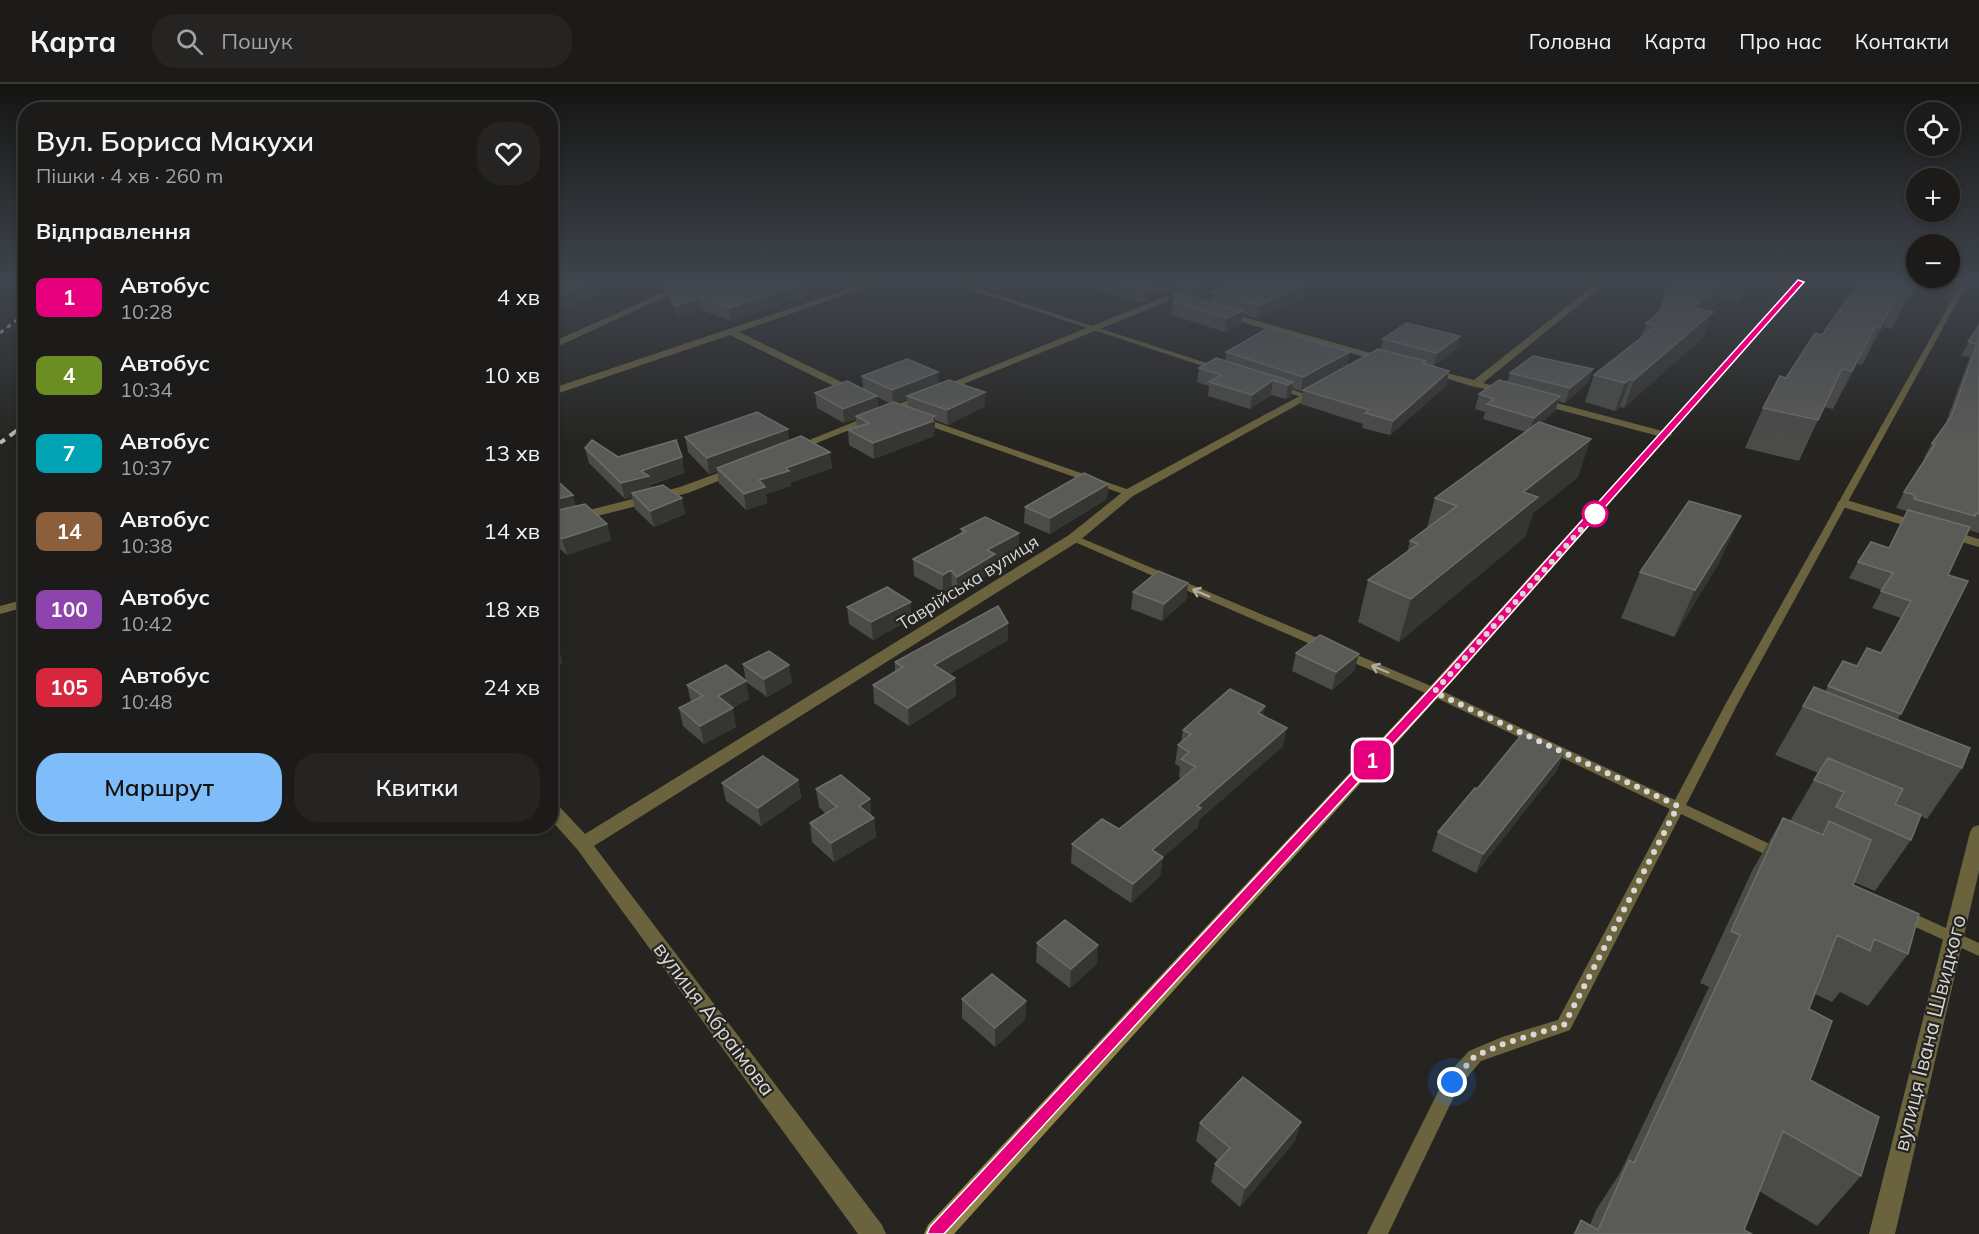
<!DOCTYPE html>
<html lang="uk">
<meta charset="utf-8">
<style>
:root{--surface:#1c1b19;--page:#252422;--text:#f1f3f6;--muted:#a0a1a2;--line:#3a3938;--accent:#7fbdfa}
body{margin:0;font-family:Mulish,sans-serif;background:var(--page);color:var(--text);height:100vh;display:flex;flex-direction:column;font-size:22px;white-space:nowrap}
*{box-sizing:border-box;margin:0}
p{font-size:20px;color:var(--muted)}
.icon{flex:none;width:33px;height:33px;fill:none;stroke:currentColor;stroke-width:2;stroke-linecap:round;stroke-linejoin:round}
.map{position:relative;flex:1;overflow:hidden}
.sheet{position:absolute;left:18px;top:18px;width:540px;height:732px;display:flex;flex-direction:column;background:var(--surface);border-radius:24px;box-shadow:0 3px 9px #0003,0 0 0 2px var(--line)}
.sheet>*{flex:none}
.badge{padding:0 12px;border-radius:9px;font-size:21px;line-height:39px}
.fabs{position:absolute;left:1906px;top:18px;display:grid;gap:12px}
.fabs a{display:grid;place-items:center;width:54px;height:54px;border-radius:50%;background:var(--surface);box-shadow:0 3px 9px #0003,0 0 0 2px var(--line);font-size:30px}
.you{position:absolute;width:30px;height:30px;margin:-15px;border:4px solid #fff;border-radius:50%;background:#1a73e8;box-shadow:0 0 0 9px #1a73e833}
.map>.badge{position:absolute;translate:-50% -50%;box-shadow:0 0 0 3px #fff}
h2{padding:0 18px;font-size:22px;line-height:54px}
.round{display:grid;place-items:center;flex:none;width:63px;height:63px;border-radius:24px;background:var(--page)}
.head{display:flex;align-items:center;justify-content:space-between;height:102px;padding:0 18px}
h1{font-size:28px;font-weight:600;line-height:45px}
.primary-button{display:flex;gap:12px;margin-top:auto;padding:12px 18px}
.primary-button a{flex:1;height:69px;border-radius:24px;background:var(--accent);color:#111;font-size:24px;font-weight:600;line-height:69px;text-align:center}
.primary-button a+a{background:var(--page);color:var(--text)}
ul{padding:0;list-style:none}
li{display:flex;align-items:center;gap:18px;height:78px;padding:0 18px}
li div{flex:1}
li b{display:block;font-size:22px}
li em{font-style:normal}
li .badge{min-width:66px;font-weight:700;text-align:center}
header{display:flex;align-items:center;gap:36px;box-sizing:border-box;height:84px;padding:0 30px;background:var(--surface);border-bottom:2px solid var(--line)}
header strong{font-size:28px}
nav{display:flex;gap:33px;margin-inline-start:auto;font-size:21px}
.search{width:420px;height:54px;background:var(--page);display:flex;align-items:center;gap:15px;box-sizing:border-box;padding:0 21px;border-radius:24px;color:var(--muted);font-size:22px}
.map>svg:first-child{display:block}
</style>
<header>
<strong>Карта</strong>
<div class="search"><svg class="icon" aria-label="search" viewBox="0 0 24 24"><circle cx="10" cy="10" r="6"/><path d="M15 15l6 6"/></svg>Пошук</div>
<nav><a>Головна</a><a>Карта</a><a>Про нас</a><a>Контакти</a></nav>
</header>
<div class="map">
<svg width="1979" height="1150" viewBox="0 0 1979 1150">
<rect width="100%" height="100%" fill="#252421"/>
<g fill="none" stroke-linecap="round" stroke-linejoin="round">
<path fill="#6a633e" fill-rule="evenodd" d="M948,198h9l268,87 -7,2z
M1962,198h6l-231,423 -51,100 99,46 2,4 -2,4 -5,1 -5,-1 -94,-45 -111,216 -89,31 -23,27 -70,146h-21l79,-158 23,-25 33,-14 56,-17 112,-211 -240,-114 -90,-38 -2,-3 2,-3h8l90,38 237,111 50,-95z
M1275,301h6l28,11 -4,2 -30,-9z
M921,333l211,74 2,2 -5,3 -3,-1 -208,-73 -1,-2z
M1074,451l258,109 2,3 -2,3h-8l-254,-110 -1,-2 1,-2z
M1904,825l75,34v13l-81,-37 -2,-4 2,-4z"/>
<path fill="#6a633e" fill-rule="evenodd" d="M687,198h10l-147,68v-7z
M869,198h12l-142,50 121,59v4h-8l-122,-60 -180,61v-7z
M1598,198h9l-124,101 27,7v4l-39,-8 -48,-15 5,-3 46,12z
M1166,212l3,1v4l-372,150 -4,1 -6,-3z
M1223,227l165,47 2,2 -8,2 -162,-46 -1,-2z
M1320,301l5,3 -1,2 -191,106 -54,45 -485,305 288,379 4,9h-28l-281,-385 -27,-30v-18l6,2 29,31 484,-299 56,-45z
M1538,314l132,35 2,2 -6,3 -132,-35 -1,-2z
M737,382l6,4 -2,2 -53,21 -138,35v-8l130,-33z
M1843,415l81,24 2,3 -6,4 -81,-24 -2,-3z
M1946,445l33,10v8l-38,-11 -1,-3 1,-3z
M26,515v8l-26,7v-8z
M1979,741v46l-84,363h-26l101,-402 3,-5z"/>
<path fill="#918648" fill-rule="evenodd" d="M1797,198h8l-365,413 -486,539h-30l4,-9 500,-536z"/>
<path stroke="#babab7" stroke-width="3" stroke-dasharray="4.5 4.5" stroke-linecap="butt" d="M0,249l26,-20
M13,349l13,-10"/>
<path stroke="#babab7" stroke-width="4" stroke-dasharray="6 6" stroke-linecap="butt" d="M0,359l15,-11"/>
</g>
<path fill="#4b4b48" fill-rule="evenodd" d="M662,198h157l1,9 -89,30 -30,-11 -23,8 -9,-21 -2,-9 -2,1z
M975,198h43l-23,7z
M1066,198h266l-46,23 -29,13 -14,-4 -2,10 -16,8 -54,-17 2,-20 -20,-5 -1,9 -9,4 -62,-19 -4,1zM1211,210l-1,8 -12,-3z
M1675,198h85l-21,19 -15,-4 -16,14 5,1 -10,25 -79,71 -4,-1 -5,4 -30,-9 9,-27 46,-36 6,-16 12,-10 9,-25z
M1917,198l-13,25 -12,22 -9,-2 -21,38 -5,-1 -24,45 -9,-2 -25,54 -54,-13 18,-40 23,-30 36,-43z
M1979,241v208l-10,-3 -21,45 -47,139 -4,6 65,48 -35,51 -6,-3 -10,24 -36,51 -21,-9 -1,3 55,69 -40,52 -28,-14 -8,10 -17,-8 -6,15 1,71 51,96 -44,50 -58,-35 -15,39 8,4h-179l8,-14 9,5 6,-15 24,-37 89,-186 -9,-4 53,-114 30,-51 7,3 28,-48 -43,-18 28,-49 22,-14 18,-31 13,5 11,-18 14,5 20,-35 -29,-10 10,-18 -33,-12 9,-16 31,-14 16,-33 2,-4 -11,-3 8,-16 21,-33 -1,-1 8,-15 13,-18 25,-68 -9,-1z
M1460,252l-4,13 -22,17 15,5 -3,15 -56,49 -28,-7 1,-4 -62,-20 2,-14 78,-41 2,-10z
M1226,268h124l-3,14 -46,25 -9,-3 -1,9 -5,2 -15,-4 -21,14 -42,-13 1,-10 -12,-4 2,-14 26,-7z
M1510,289l78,10 -23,20 -7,-2 -3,10 -14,12 37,54 -45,36 -8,24 -126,105 -41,-20 10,-42 39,-28 3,-11 17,-13 8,-30 91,-66 -43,-13 2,-7 -10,-3 4,-15 28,-12z
M862,292l77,8 46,22 -37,19 -13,-5v11l-2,1 1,4 -60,23 -25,-14 -1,-15 9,-3 -1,-8 -12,4 -27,-15 -2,-15 48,-4zM877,313l13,6 -12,5zM907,315l1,8 -12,-4z
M685,353l104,4 41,11 2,16 -42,15 1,3 -25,8 1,9 -21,7 -27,-27 -2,-12 -8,3 -21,-22z
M585,364l33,9h64l2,16 -34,12 1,3 31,10 3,16 -31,13 -19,-18 -3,-12 -7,2 -36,-36z
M550,392l26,30 31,18 4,16 -44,15 -17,-15z
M1108,400l-1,15 -57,35 -26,-11 1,-16z
M961,445l58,4 -1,16 -23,13v8l-38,23 -5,-6 -9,5 -29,-16 -1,-17 48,-25z
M1720,477l-46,76 -53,-19 19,-46z
M1188,499l-2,17 -24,21 -31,-12 2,-17z
M911,518v17l-38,21 -24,-16 -2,-17z
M1008,556l-59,34 6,4 1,18 -47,30 -35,-23 -1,-18 22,-14v-9z
M1296,569l63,1 -5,17 -22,19 -40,-19z
M743,580l49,19 -25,14 -21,-15z
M687,601l62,14 -17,9 4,19 -32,17 -21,-18 -4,-18 12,-6z
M1263,632l20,30 -84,74 -1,7 -35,30 -3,19 -29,27 -60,-40 1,-19 47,-15 62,-50 -2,-2 1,-10 -5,-3 3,-19 3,-3 2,-12z
M1565,667l-8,19 -81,103 -44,-22 6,-19z
M798,696l3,18 -40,28 -35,-25 -4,-18z
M816,705l54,10 1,17 3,2 2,19 -42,25 -22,-20 -2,-19 16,-9 -7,-7z
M1037,859l60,21 -27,24 -34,-26z
M962,915l64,2 -1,19 -30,27 -33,-29z
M1301,1038l-6,19 -55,66 -29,-25 4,-18 3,-4 -22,-19 4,-18z"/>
<path fill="#353532" d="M598,198h35l-83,31v-14z
M664,198h18l-15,3v3l-2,1z
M808,198h11l1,9 -89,30 -2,-13z
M995,198h23l-23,7z
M1077,198h4v2l-4,1z
M1212,198h34l-35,10v2l-19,7 1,-13z
M1311,198h21l-46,23 -29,13 2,-13z
M1724,198h6l-6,15 -40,36 9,-25z
M1746,198h14l-21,19z
M1916,198h1l-13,25 -12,22 17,-35z
M1153,203l-1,12 -9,4 1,-12z
M1900,208l-17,35 -21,38 18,-37z
M699,213l2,13 -23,8 -2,-12z
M1243,227l-2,13 -16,8 1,-14z
M1713,228l-10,25 -79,71 10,-28z
M1875,243l-18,37 -24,45 19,-38z
M1460,252l-4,13 -23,18 4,-14z
M1350,268l-3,14 -46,25 2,-14z
M1593,285l-5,14 -23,20 5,-15z
M1449,287l-3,15 -56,49 3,-14z
M938,288l1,14 -32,10v3l-14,6 -1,-15z
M1630,295l-10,28 -5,4 10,-28z
M1273,296l-2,15 -21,14 2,-14z
M1293,298l-2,15 -5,2 2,-14z
M985,308v14l-37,19 -1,-15z
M877,312l1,15 -22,5v3l-12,4 -1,-14z
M1560,312l-5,15 -26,22 5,-15z
M935,332v15l-2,1 1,4 -60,23 -1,-16z
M788,345l2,15 -73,24v3l-8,3 -2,-16z
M1591,355l-13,38 -45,36 -8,24 -126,105 12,-43 112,-107z
M830,368l2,16 -42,15 1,3 -25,8 1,9 -21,7 -2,-16 15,-14 27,-12z
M682,373l2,16 -34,11 2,8 -20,1v4l-7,2 -4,-16 20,-12z
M1108,400l-1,15 -57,35v-16z
M573,411l4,16 -27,7v-17z
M682,414l3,16 -31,13 -4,-16z
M1741,432l-21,45 -46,76 21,-47z
M607,440l4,16 -44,15 -5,-16z
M1019,449l-1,16 -23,13v8l-38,23v-16l30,-27z
M951,486l1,17 -9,5v-17z
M1188,499l-2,17 -24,21 2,-17z
M911,518v17l-38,21 -2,-18z
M1008,539v17l-73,43 -1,-18z
M559,565l4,14 -13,5v-15z
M1359,570l-5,17 -22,19 4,-18z
M789,581l3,18 -25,14 -3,-18z
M955,594l1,18 -47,30 -1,-18z
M746,597l3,18 -28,15 -3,-18z
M1265,622l-3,18 -4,-11z
M733,624l3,19 -32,17 -4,-18z
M1287,644l-4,18 -84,74 -1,7 -35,30 -3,19 -29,27 2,-19 19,-34 45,-44z
M1565,667l-8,19 -81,103 7,-19z
M798,696l3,18 -40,28 -3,-18z
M870,715l1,19 -12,-12z
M874,734l2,19 -42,25 -3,-19z
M1098,861l-1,19 -27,24 1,-19z
M1026,917l-1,19 -30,27v-19z
M1301,1038l-6,19 -55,66 5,-19z"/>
<path fill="#5a5a57" stroke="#6d6d6b" stroke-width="1.5" d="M550,198h48l-48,17z
M674,198h134l-79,26 -30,-11 -23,9 -9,-21z
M1115,198h22l16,5 -9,4z
M1170,198h42l-19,6z
M1240,198h71l-23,11 -29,12 -48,-13z
M1675,198h49l-31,26 20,4 -79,68 -4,-1 -5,4 -31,-8 62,-49 -10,-3 17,-14 4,-21z
M1859,198h57l-7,12 -9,-2 -20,36 -5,-1 -23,44 -10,-2 -24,51 -55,-12 17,-32 6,2 29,-45 7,2z
M1174,208l69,19 -17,7 -54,-16 5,-2z
M1406,239l54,13 -23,17 -54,-14z
M1979,241v189l-3,-1 -1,3 -61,-17 1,-4 -11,-3 31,-48 -3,-1 19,-26 26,-73 -9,-2z
M1268,244l82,24 -47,25 -77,-25z
M1378,265l48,12 -3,2 26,8 -56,50 -28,-8 4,-3 -66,-20z
M1533,272l60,13 -23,19 -60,-15z
M1216,274l77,24 -5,3 -15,-5 -21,15 -43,-13 12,-7 -22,-7z
M907,275l31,13 -46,18 -30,-14z
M949,296l36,12 -38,18 -40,-14z
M1499,296l61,16 -26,22 -47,-14 7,-5 -15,-5z
M847,297l30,15 -34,13 -28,-16z
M893,318l42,14 -3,2 1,3 -60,22 -25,-13 21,-7 -13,-7z
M757,328l31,17 -81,29 -22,-21z
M1539,338l52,17 -68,53 15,5 -127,102 -43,-19 50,-36 -8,-3 47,-35 -22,-8z
M801,352l29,16 -44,16 3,3 -30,9 6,7 -21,7 -27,-26z
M592,356l26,17 58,-17 6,17 -41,14 8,5 -28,7 -36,-35z
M1084,389l24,11 -58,34 -25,-11z
M550,392h2l21,19 -23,6z
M663,401l19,13 -32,13 -18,-18z
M1689,417l52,15 -46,74 -55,-18z
M585,420l22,20 -45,15 -12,-11v-16z
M1908,426l62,17 -22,48 20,6 -67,133 -73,-28 15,-25 14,5 10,-18 14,5 30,-52 -30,-10 12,-18 -35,-11 13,-20 18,6z
M985,433l34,16 -32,17 8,4 -38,23 -6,-7 -8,5 -30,-16 53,-28 -5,-2z
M1158,487l30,12 -24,21 -31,-12z
M887,503l24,15 -40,20 -24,-15z
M998,522l10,17 -74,42 21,13 -47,30 -35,-23 30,-18 -8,-5z
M1320,551l39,19 -23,18 -40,-19z
M550,558l9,7 -9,4z
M769,567l20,14 -25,14 -21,-15z
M726,581l20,16 -28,15 15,12 -33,18 -21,-18 24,-12 -16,-11z
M1814,603l156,61 -8,20 -159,-62z
M1230,605l35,17 -7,7 29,15 -90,78 4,2 -49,42 11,7 -30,27 -61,-40 30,-25 17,10 77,-62 -15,-8 8,-7 -11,-7 13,-11 -8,-4z
M1523,649l42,18 -82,103 -45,-22 37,-44 2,1z
M763,672l35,24 -40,28 -36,-25z
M1828,674l75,31 -8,15 26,11 -10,25 -75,-33 8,-15 -30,-12z
M841,691l29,24 -11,7 15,12 -43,25 -21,-20 27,-16 -21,-18z
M1783,734l40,17 6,-14 42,19 -18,45 66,29 -11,40 -34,-15 -4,12 -33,-16 -28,74 23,12 -22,59 69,37 -18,59 -78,-45 -39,99 8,4h-177l6,-14 17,10 31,-70 5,3 106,-228 -9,-4z
M1065,836l33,25 -27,24 -34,-26z
M992,890l34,27 -31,27 -33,-29z
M1243,993l58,45 -56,66 -30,-24 15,-16 -30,-25z"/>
<defs><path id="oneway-shaft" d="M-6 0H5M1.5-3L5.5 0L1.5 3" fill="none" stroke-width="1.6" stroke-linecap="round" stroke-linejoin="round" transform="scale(1.5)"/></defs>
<g stroke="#b1aea0">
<use href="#oneway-shaft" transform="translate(1201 509) rotate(-157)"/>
<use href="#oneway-shaft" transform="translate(1380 585) rotate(-157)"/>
</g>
<linearGradient id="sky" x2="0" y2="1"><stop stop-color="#141412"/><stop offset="0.55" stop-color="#40454e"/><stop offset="1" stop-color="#40454e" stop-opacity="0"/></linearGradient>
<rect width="1979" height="359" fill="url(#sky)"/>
<path fill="#e6007e" stroke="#fff" stroke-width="1.5" d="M1798,196l6,2 -351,397 -509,555h-17l3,-7 514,-553z"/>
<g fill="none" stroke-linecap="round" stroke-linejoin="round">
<path stroke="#d7d7d5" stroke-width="6" stroke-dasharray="0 10.8" d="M1452,998l23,-26 28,-12 61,-19 114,-219 -244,-114 161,-178"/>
</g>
<circle fill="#fff" stroke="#e6007e" stroke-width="3" cx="1595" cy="430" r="12"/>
<g text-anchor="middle" stroke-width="4.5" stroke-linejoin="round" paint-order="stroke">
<g font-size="18" fill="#d7d7d5" stroke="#252421">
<text transform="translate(968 499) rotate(-32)" y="6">Таврійська вулиця</text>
</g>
<g font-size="21" fill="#d7d7d5" stroke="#252421">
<text transform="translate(714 935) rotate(53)" y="7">вулиця Абраімова</text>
<text transform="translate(1930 949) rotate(-76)" y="7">вулиця Івана Швидкого</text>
</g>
</g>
</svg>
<div class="fabs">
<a><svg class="icon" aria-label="locate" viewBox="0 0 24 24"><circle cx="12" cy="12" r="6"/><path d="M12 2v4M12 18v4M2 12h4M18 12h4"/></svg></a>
<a>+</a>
<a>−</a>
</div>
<div class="you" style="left:1452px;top:998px"></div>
<b class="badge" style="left:1372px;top:676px;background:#e6007e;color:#fff">1</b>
<section class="sheet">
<div class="head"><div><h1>Вул. Бориса Макухи</h1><p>Пішки · 4 хв · 260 m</p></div><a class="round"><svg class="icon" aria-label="heart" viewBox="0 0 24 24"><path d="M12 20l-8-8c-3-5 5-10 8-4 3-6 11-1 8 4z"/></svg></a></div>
<h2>Відправлення</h2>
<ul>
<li><span class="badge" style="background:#e6007e;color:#fff">1</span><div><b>Автобус</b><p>10:28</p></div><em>4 хв</em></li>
<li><span class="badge" style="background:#6b8e23;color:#fff">4</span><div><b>Автобус</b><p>10:34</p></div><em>10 хв</em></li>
<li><span class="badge" style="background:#00a3b4;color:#fff">7</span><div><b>Автобус</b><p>10:37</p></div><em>13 хв</em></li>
<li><span class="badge" style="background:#8b5e3c;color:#fff">14</span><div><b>Автобус</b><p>10:38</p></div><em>14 хв</em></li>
<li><span class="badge" style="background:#8e44ad;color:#fff">100</span><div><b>Автобус</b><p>10:42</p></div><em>18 хв</em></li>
<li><span class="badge" style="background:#d7263d;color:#fff">105</span><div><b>Автобус</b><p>10:48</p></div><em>24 хв</em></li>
</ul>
<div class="primary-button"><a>Маршрут</a><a>Квитки</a></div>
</section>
</div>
